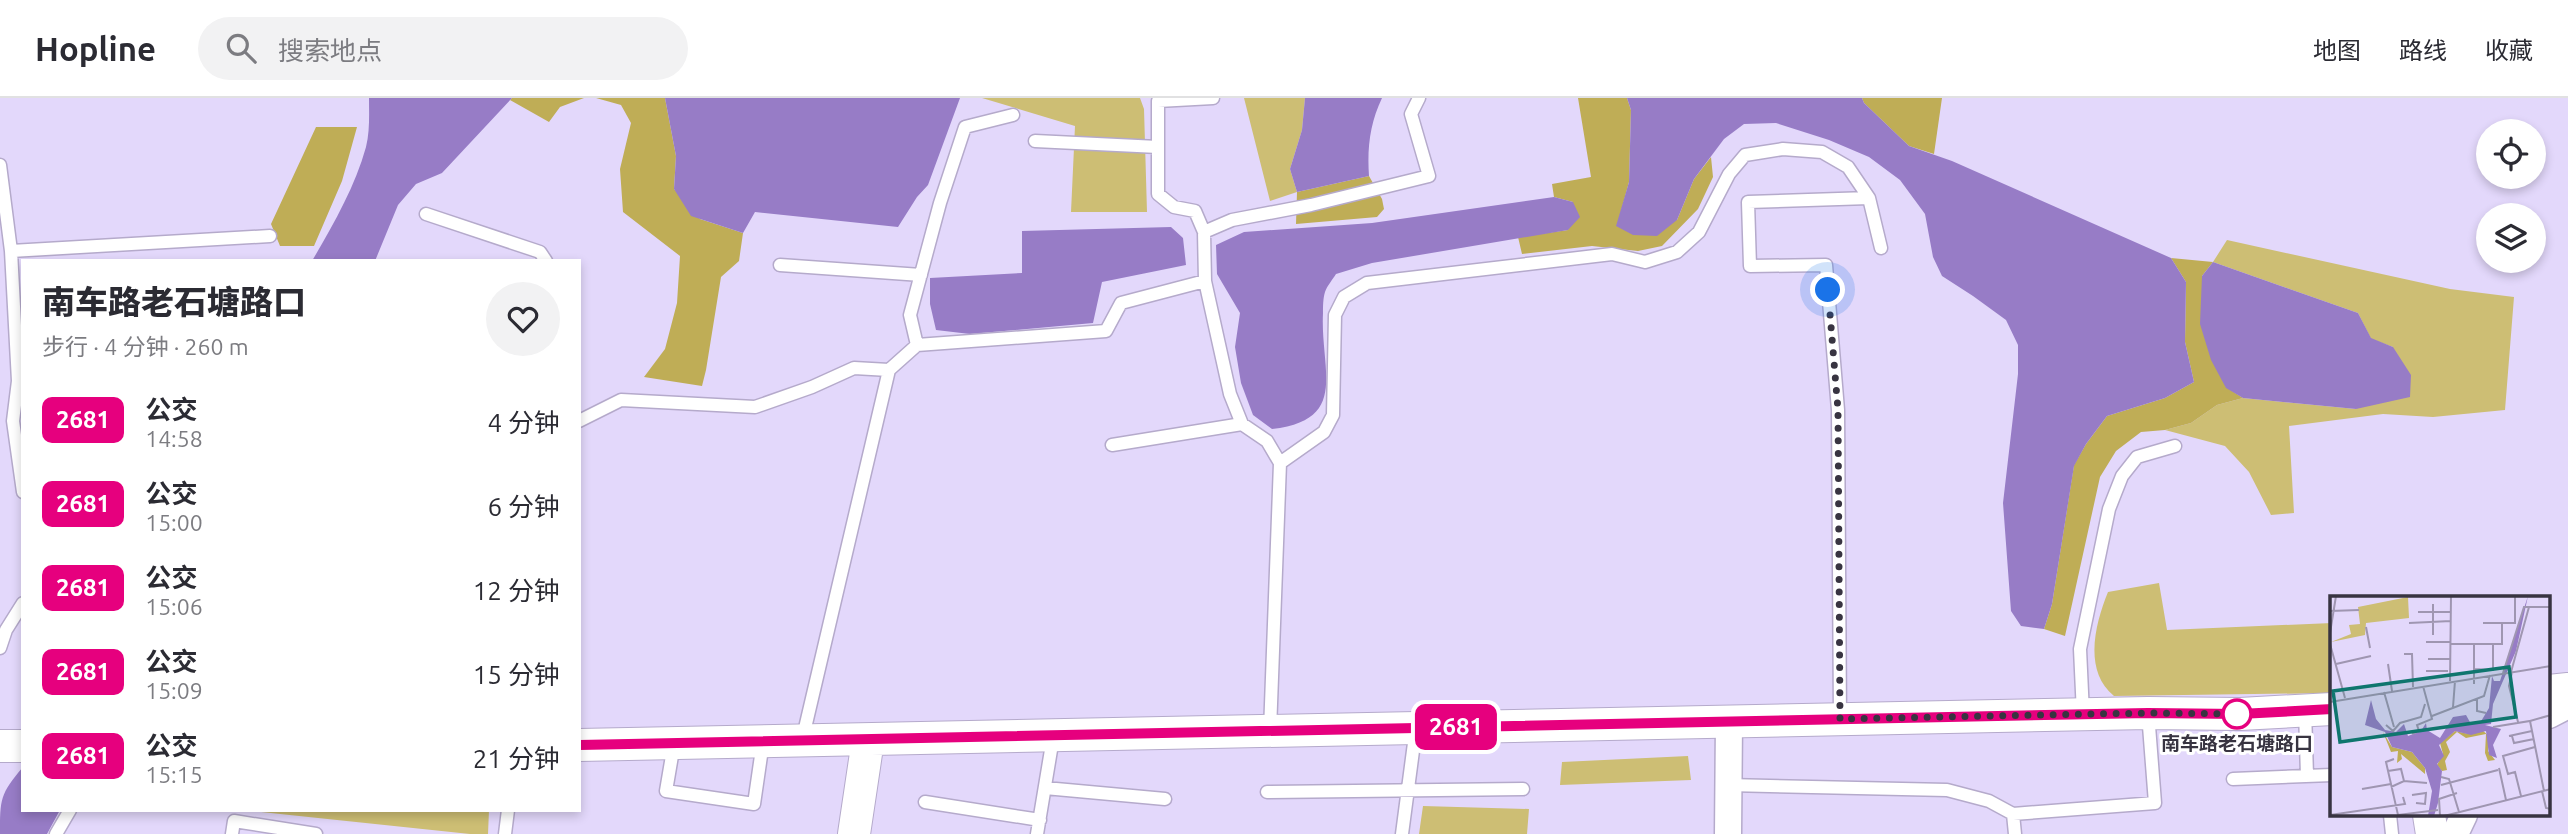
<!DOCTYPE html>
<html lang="zh">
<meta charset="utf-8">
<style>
:root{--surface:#fff;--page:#f2f2f3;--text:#2b2b33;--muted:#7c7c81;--line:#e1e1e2}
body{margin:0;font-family:Ubuntu,"Noto Sans SC",sans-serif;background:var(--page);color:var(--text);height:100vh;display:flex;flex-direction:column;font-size:26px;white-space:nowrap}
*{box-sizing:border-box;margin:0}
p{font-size:23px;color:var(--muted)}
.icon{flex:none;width:38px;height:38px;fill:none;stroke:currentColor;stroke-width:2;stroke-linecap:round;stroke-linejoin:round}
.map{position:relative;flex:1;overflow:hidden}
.drawer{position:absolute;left:21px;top:161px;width:560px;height:553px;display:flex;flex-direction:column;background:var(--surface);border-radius:0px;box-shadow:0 4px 10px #0003}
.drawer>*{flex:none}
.badge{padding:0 14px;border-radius:10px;font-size:24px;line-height:46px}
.controls{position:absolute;left:2476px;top:21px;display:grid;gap:14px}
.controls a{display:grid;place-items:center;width:70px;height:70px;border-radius:50%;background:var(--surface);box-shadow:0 4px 10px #0003;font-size:35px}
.you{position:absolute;width:35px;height:35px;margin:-18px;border:5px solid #fff;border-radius:50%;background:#1a73e8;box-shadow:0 0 0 10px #1a73e833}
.map>.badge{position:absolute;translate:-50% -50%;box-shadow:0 0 0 4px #fff}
.round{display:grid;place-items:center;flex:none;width:74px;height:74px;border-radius:37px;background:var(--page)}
.head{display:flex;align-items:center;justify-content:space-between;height:119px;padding:0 21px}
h1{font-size:33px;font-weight:800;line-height:52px}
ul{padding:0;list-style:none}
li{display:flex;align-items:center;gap:21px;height:84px;padding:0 21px}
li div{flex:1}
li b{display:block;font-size:26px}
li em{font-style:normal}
li .badge{min-width:77px;font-weight:700;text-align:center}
header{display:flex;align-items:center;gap:42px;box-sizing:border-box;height:98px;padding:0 35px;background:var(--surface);border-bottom:2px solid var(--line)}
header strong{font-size:33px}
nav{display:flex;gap:38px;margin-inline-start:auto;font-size:24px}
.search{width:490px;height:63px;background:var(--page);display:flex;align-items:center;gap:18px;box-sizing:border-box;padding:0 24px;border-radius:38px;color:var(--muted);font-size:26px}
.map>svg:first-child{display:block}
</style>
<header>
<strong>Hopline</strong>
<div class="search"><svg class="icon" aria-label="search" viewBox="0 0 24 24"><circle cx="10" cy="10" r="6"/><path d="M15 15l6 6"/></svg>搜索地点</div>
<nav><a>地图</a><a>路线</a><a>收藏</a></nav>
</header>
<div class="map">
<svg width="2568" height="736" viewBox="0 0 2568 736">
<rect width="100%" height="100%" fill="#e3d8fb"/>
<path fill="#cdbe74" d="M982,0h158l4,11 3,103h-76l4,-86z
M1244,0h61l-3,32 -12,39 7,23 -27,9z
M2227,142l223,49 64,8 -9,113 -72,7 -50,-3 -94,12 5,87 -23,2 -22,-43 -24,-26 -60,-16 26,-7 26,-18 26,-7 113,11 37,-62 -22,-8 -13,-26 -145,-51z
M2159,485l8,47 165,-7v70l-218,3c-31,-25 -19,-72 -6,-104z
M1688,658l3,24 -131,5 2,-23z
M1423,708l106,3 -2,25h-108z
M241,712h248l-1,24h-18z"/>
<path fill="#bfad56" d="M512,0h72l-24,9 -11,15 -39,-22z
M596,0h69l11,58 -2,33 26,30 43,14 -4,28 -18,16 -15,93 -4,16 -58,-9 21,-28 12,-46 3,-47 -57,-44 -3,-43 11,-46 -10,-18z
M1578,0h49l4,12 -2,72 -12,44 60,-6 17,-41 17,-22 2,20 -15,32 -36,37 -24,5 -46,-5 -70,8 -4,-17 50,-7 5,-28 -19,-5 -2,-13 39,-7z
M1862,0h80l-8,56 -25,-8 -45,-43z
M316,29h41l-15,54 -28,65h-34l-9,-22z
M1369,78l13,23 2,10 -7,8 -81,7 1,-32z
M2171,160l42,4 -11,14 24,111 17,11 -26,7 -26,18 -26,7 -24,2 -25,19 -16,26 -35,159 -21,-7 8,-25 22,-139 12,-21 21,-28 58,-18 29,-16 -9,-40 1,-60z"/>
<path fill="#977cc6" d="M369,0h143l-70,75 -26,11 -18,21 -23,56h-63c21,-36 43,-74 54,-114 4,-16 3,-33 3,-49z
M665,0h295l-32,87 -11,12 -19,30 -143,-15 -12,21 -52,-17 -17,-27 2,-33z
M1305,0h77c-12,25 -15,50 -13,78l-72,16 -7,-23 12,-39z
M1627,0h235l2,5 45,43 43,15 219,97 15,24 -1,60 9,40 -29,16 -58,18 -21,28 -12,22 -22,138 -8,25 -23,-3 -10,-15 -8,-108 15,-129v-29l-12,-25 -33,-24 -31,-20 -9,-19 -8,-43 -25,-34 -31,-23 -40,-17 -53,-17 -32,1 -20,15 -30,40 -17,41 -20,16 -24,-1 -17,-9 13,-44 2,-72z
M1554,99l19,5 7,15 -12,13 -196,33 -36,11c-3,5 -9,12 -11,18 -2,6 -2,15 -2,21 -3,57 27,107 -51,116l-19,-14 -12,-32 -6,-36 5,-34 -23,-39 -1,-29 28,-13 128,-9z
M1171,129l12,11 3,27 -84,17 -9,41 -123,11 -34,-4 -6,-26v-26l92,-5v-42z
M2213,164l145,51 13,25 22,9 18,28 -1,22 -54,12 -113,-11 -17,-10 -15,-28 -11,-36 2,-48z
M23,669v43h37l-13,24h-47c0,-35 0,-40 23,-67z"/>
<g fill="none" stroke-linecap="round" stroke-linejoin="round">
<defs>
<path id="service" d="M1035,43l123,6
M0,67l11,86 7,130 -5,40 10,71
M426,116l114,38 6,9
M1204,134l-9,-21 -21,-4 -16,-13v-93l55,-3
M11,153l259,-15
M780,167l141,10
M917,247l-7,-30 30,-112 25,-76 48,-12
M579,323l42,-21 134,7 57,-20 42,-19 35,2 28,-25 189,-14 15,-28 84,-22
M1112,347l130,-21
M1280,365l44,-31 9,-17 2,-100 9,-18 23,-14 245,-29 33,8 32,-10 22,-20 30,-58 16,-19 38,-6 39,3 26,15 21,31 12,50
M0,550l6,-18 17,-27
M2305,612l2,66
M2083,616l-3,-65 29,-140 13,-33 15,-19 38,-11
M1840,621l-2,-309 -12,-145 -76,1 -2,-64 121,-4
M1270,633l10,-268 -13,-22 -25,-17 -12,-30 -25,-113 -1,-49 28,-12 79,-15 118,-29 -18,-62 8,-16
M802,643l87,-371
M674,646l-8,47 88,13 9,-62
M2233,681l99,-4
M1728,687l219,5 42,11 24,13 2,20
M1045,690l120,11
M1267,694l256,-3
M925,704l115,18
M2013,716l142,-11 -7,-90
M2390,717l2,19
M56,736l14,-24
M232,736l2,-13 82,13
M505,736l3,-24
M1037,736l16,-96
M1402,736l14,-106"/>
<path id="minor" d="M2549,617l19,-10
M1728,736l1,-112
M2455,736l9,-19"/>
<path id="tertiary" d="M2549,593l19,-2
M579,647l1569,-32 92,1 92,-5
M0,648h23
M2429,717l3,19
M854,736l14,-94"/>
</defs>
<use href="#service" stroke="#b5aacb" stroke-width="15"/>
<use href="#minor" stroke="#b5aacb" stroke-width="29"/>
<use href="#tertiary" stroke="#b5aacb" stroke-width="34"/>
<use href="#service" stroke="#fff" stroke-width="12"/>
<use href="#minor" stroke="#fff" stroke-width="26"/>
<use href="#tertiary" stroke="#fff" stroke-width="32"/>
</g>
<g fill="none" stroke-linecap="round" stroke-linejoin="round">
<defs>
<path id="line" d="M579,647l1569,-32 92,1 92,-5"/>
</defs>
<use href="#line" stroke="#fff" stroke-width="16"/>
<use href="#line" stroke="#e6007e" stroke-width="10"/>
<path stroke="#383441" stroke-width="7" stroke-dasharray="0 12.6" d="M1828,192l10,120 2,309 308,-6 92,1h-3"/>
</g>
<circle fill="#fff" stroke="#e6007e" stroke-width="3.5" cx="2237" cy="616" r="14"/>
<g text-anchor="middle" stroke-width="6" stroke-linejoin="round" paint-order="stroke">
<g font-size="19" font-weight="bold" fill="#383441" stroke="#fff">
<text x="2237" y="652">南车路老石塘路口</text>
</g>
</g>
<g transform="translate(2330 498)">
<rect width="220" height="220" fill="#e3d8fb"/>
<path d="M78,1l1,21 -43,5 -1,12 -34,7 20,-8 -2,-9 11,-1 -2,-17z" fill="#cdbe74"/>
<path d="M152,134l7,6 -1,15 7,9 -7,1 -3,-8 1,-19 -20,4 -9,-6 -11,10 4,10 -5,9 2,9 -5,1 -5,-6 6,-11 -3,-11 15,-12 14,3zM53,136l9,15 20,5 13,16v6l-24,-20 1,5 -5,4 1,-12 -7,1z" fill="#bfad56"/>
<path d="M198,0l-12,55 -23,53 -2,20 -6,1 16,4 -8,16 4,13 -8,-3 -3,-24 -15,4 -16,-4 -16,14 5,11 -7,8 5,7 -4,32 -4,13h-6l4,-25 -7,-23 -13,-16 -20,-5 -7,-15 -20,-7 6,-25 5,19 9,11 11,2 8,-8 4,12 13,-5 5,-8 1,7 13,8 13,-21 13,-2 5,9 9,-1 9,-15 3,-32 2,5h6z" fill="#977cc6"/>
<path fill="none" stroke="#9f96b1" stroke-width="2" d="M103,8v31M0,15l29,-1M88,16h33M79,27l42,-2M153,27h32v-27M36,31l4,21M0,37l6,-37M96,46h25M0,48l15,54M120,48h52v-21M74,58h8l1,33M98,63h22M6,68l35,-8M58,68l4,27M144,73l19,1v-26M96,75h22M181,76l18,-65h22M182,76l-3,14 9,36M173,77l21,-66h5M120,85l1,-85M144,88v-40M54,96l10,35M147,103v12l9,2M0,106l221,-36M123,111l2,-26M102,120l52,-20 6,-21M200,125l21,-6M56,129l7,6 7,-8 21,-6 4,-13M163,131l37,-6 14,70M82,138l7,-3 -2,-6 15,-6 -9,-33M179,140l23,-5M182,140l2,7 20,-4M64,163l-8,3 12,53 40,-5M169,172l7,32M58,175l13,-2 3,12M111,181l8,2 10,33M111,189l57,-15M61,191l13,-6 23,2M32,193l29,-5M212,195l4,17 5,1M82,199l14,-2 -1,11 -9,-1M191,200l-6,-24 -7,2 -5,-18 32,-9M0,219l75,-11 -2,-7M110,220l-1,-17 18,-6M114,220l107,-27"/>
<path fill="#0f766e" fill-opacity="0.15" stroke="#0f766e" stroke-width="3.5" d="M179,71l7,50 -176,25 -7,-51z"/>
<rect width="220" height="220" fill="none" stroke="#383441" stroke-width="3.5"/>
</g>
</svg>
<div class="controls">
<a><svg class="icon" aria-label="locate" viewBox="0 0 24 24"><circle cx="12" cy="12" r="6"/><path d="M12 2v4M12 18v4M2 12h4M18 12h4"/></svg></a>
<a><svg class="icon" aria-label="layers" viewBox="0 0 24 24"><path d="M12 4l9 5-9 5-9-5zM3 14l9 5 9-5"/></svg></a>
</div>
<div class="you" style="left:1828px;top:192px"></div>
<b class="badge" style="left:1456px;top:629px;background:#e6007e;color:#fff">2681</b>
<section class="drawer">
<div class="head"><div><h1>南车路老石塘路口</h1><p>步行 · 4 分钟 · 260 m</p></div><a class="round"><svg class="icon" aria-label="heart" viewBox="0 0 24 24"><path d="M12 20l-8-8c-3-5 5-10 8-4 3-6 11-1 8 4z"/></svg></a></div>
<ul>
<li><span class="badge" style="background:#e6007e;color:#fff">2681</span><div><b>公交</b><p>14:58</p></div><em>4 分钟</em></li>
<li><span class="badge" style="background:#e6007e;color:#fff">2681</span><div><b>公交</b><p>15:00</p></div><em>6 分钟</em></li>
<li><span class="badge" style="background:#e6007e;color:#fff">2681</span><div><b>公交</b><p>15:06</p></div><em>12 分钟</em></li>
<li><span class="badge" style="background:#e6007e;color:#fff">2681</span><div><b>公交</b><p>15:09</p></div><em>15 分钟</em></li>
<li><span class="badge" style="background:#e6007e;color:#fff">2681</span><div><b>公交</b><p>15:15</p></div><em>21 分钟</em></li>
</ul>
</section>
</div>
